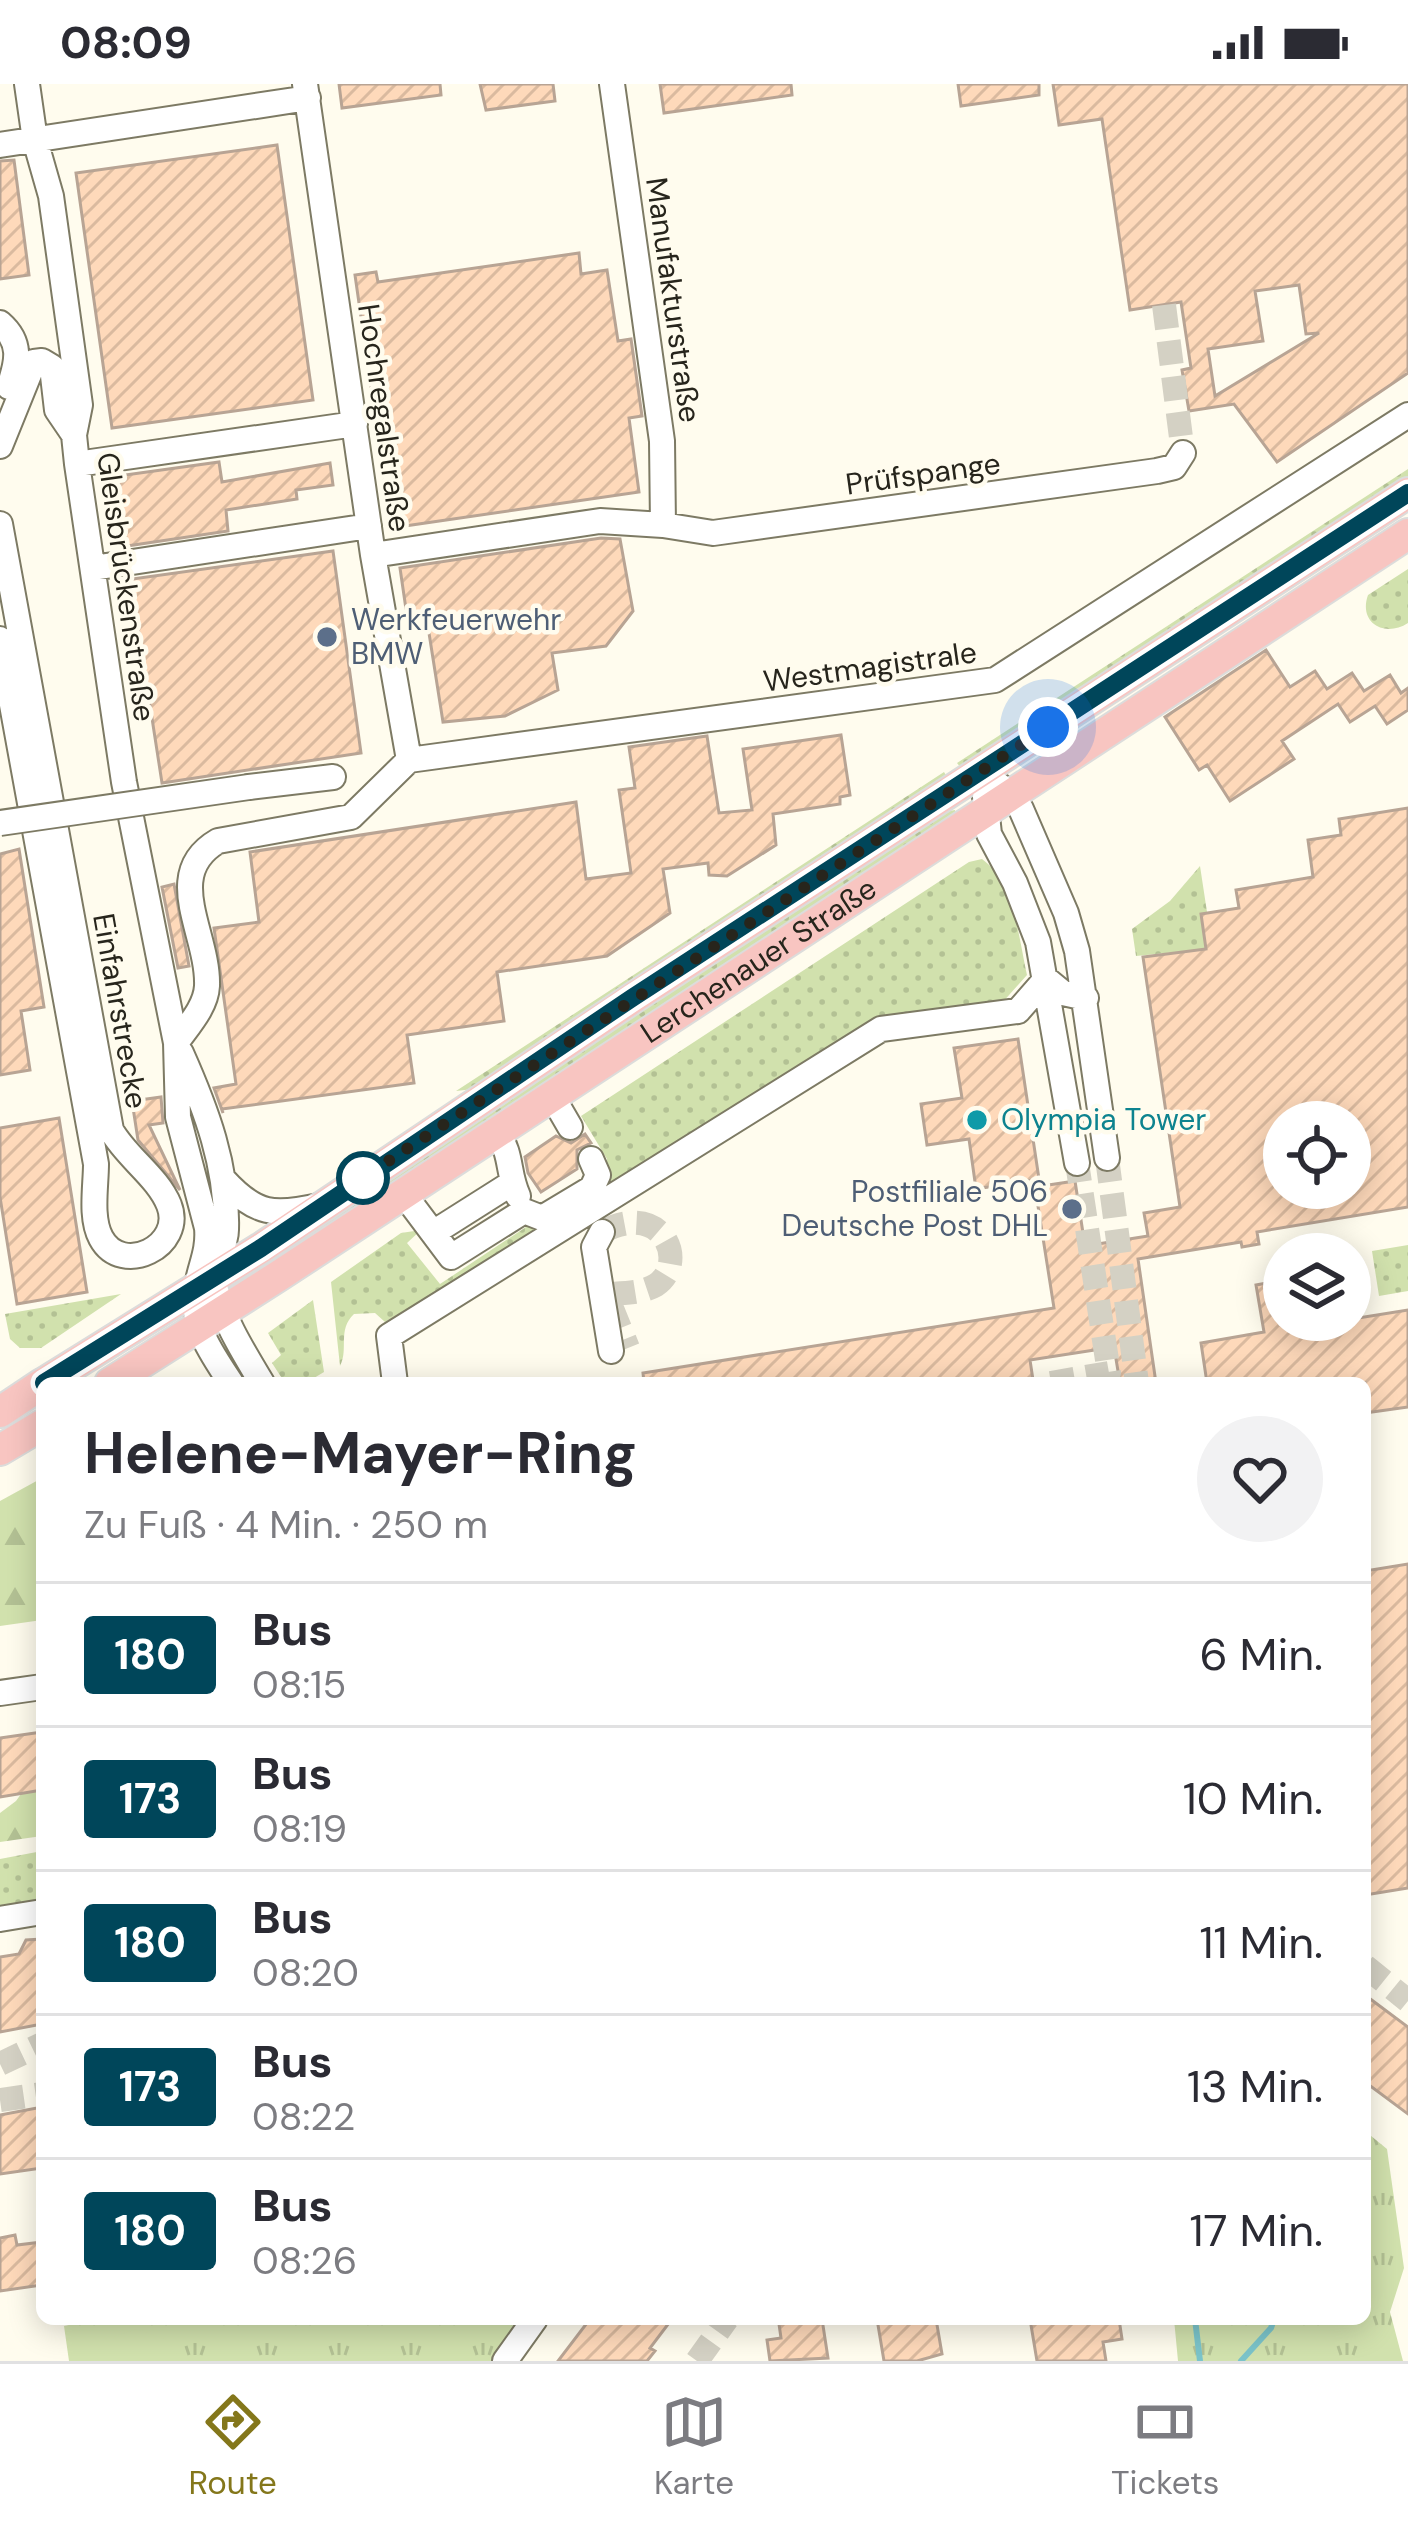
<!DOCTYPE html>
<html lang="de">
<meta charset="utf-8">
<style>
:root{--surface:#fff;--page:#f2f2f3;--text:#2b2b33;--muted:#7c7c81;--line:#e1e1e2;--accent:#84771b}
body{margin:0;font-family:"DM Sans",sans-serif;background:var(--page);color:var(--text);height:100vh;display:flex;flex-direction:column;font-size:45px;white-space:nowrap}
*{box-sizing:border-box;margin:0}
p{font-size:39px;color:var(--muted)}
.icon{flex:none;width:66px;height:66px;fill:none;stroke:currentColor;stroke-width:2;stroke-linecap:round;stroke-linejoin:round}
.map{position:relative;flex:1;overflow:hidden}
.sheet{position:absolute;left:36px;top:1293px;width:1335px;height:948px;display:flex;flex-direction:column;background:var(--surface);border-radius:18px;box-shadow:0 6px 30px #0003}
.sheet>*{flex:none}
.badge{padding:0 24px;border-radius:9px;font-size:42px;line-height:78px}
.tools{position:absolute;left:1263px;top:1017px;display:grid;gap:24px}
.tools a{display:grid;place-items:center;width:108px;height:108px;border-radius:50%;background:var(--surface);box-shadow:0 6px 30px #0003;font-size:60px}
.you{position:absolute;width:60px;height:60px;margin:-30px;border:9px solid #fff;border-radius:50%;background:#1a73e8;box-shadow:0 0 0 18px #1a73e833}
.map>.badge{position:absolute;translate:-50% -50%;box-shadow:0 0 0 6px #fff}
.round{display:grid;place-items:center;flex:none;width:126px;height:126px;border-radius:63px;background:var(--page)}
.summary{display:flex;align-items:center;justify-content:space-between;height:204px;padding:0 48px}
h1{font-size:57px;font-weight:700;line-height:90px}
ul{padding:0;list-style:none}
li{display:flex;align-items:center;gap:36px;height:144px;padding:0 48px;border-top:3px solid var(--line)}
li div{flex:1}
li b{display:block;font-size:45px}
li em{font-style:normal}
li .badge{min-width:132px;font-weight:700;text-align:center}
.status{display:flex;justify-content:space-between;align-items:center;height:84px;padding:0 60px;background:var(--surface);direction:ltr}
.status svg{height:33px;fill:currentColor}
.tab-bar{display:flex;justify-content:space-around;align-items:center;height:168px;border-top:3px solid var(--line);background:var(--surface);font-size:33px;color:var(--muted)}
.tab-bar a{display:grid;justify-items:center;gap:6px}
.tab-bar .current{color:var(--accent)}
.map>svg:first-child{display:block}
</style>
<div class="status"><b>08:09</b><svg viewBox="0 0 49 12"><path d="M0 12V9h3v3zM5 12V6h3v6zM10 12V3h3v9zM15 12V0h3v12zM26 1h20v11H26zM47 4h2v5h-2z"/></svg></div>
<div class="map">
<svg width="1408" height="2277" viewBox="0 0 1408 2277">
<defs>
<pattern id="grass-dots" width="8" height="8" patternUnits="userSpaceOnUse" patternTransform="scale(3)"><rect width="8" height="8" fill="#d1e1ad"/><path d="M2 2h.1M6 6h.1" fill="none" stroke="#b3c194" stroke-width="1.8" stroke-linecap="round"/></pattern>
<pattern id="forest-firs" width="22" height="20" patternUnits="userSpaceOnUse" patternTransform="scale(3)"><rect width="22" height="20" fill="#d1e1ad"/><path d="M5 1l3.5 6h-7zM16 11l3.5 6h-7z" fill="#b3c194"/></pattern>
<pattern id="park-tufts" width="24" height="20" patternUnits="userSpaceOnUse" patternTransform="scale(3)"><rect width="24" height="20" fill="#d1e1ad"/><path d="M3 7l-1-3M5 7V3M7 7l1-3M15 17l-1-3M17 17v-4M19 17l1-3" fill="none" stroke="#b3c194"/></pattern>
<pattern id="building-hatch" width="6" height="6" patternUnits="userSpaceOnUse" patternTransform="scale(3)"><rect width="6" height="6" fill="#fed9ba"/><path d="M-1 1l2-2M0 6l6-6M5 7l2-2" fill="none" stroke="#daba9f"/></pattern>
</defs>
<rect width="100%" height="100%" fill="#fffcee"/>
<path fill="url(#grass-dots)" d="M1408,385v8l-447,291 -4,-5z
M1408,485v54c-23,15 -50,0 -40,-28z
M944,688l3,5 -473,312 -18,2z
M955,726l1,6 -674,443 -3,-5 226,-150 10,-15 418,-275z
M982,775c32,23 37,80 45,116l-26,29 -89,14 -314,177 9,-36 -26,-43 388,-254z
M1200,782l7,46 -6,2 5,35 -70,7 -4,-27 38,-28z
M532,1139l10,2 -65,44 -92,53 -10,-9 -21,1c-17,16 -5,35 -14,52l-9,-84 70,-49 20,-3 -14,13 33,41z
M1408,1161v46l-29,5 -7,-45z
M121,1210l-80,54h-21l-10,-9 -5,-25z
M313,1216l11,72 -10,6 1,5h-30l-13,-20 9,-8 -13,-22z
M42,1767v53l-42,7v-52z"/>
<path fill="url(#forest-firs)" d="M42,1394v142l-42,6v-125z
M42,1693v59l-42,6v-29l16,-12 15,-21z"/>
<path fill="url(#park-tufts)" d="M1365,2047l22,18 17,119 -14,44 13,49h-225l-4,-42h191z
M98,2235h432l-32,42h-429l-5,-35z"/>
<path fill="#d1e1ad" d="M137,2245l30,11 15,21h-92l16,-22z"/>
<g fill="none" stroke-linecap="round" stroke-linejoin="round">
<path stroke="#7bc4ca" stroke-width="6" d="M1195,2235l5,42
M1241,2277l30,-33 3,-9"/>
</g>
<path fill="url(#building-hatch)" stroke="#b8a494" stroke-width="3" fill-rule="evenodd" d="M339,0h101l1,11 -99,13z
M480,0h73l2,17 -69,9z
M660,0h131l1,11 -128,18z
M958,0h81v11l-78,11z
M1053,0h355v289l-131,89 -43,-58 -45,7 -7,-41 9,-2 -10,-66 -51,8 -28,-191 -43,6zM1299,201l7,49 13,-1 -104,63 -7,-47 55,-8 -8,-50z
M277,61l36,255 -201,28 -36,-255z
M14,76l15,115 -29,4v-118z
M579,169l2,21 26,-4 11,71 13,-2 11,77 -13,2 10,74 -248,36 -36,-253 21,-3 2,10z
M219,378l3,20 108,-19 3,22 -37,5 1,9 -71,11 2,21 -101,15 -9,-70z
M601,454l19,1 13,72 -27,35 -54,7 6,37 -53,26 -62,6 -17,-108 -19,2 -7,-48z
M333,467l28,202 -199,30 -29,-188 -13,2 -2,-16z
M1266,566l24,37 25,-16 12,18 25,-16 12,18 26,-16 11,18 7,-5v22l-21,14 -12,-18 -25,16 -12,-18 -56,37 12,18 -64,42 -23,-36 -8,5 -34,-53z
M841,651l9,60 -10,2v7l-67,10 3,31 -49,31 -18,-1 -1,-12 -45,6 7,44 -63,43 -110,16 7,49 -97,14 7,48 -192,26 1,4 -9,-25 22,-4 -22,-156 45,-6 -9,-70 326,-50 10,77 45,-6 -12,-83 16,-2 -6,-41 78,-11 12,77 33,-3 -9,-61z
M1408,724v399l-151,25 2,12 -17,3 -1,-5 -103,17 18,124h-36l-6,-36 -84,13 3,20 -16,3h-373l-1,-10 411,-65 -19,-121 40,-6 10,65 63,-10 -4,-23 36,-6 -37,-250 63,-8 -5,-35 38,-6 -3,-18 77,-13 -5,-37 33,-5 -2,-16zM1284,1038h66v66h-66z
M19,765l25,158 -23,4 9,59 -30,5v-221z
M174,800l15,82 -11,2 -16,-81z
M1018,955l21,140 -63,10 -7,-50 -42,6 -6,-41 41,-6 -8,-50z
M161,1013l2,26 -14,2 31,65 -42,-50 -6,-39z
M59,1034l28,174 -70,12 -17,-107v-69z
M585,1050l6,9 -14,7v19l-36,23 -13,-19 -3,-16 31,-21 15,7z
M1284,1196v40h11l1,8 112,-18v97l-43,6v-30h-158l-6,-40 63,-11 -8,-47z
M1408,1480v324l-43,7v-324z
M42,1648v58l-42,7v-59z
M41,1855l1,85 -42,8v-75l19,-3 7,-14z
M1365,1911l43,32v87l-43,-32z
M42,2023v61l-42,6v-59z
M15,2151l2,10 25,-3v43l-42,6v-53z
M590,2235h82l-22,29 5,3 -8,10h-89z
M792,2235h30l6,39 -58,3 -3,-21 14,-2 -2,-14 14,-2z
M877,2235h59l6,35 -25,7h-33z
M1030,2235h89l3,20 -19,3 3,19h-69z"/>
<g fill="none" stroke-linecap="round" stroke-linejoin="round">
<path stroke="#d4d1c4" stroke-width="24" stroke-dasharray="24 12" stroke-linecap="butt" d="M1164,221l19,148
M1107,1074l30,225
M602,1148c61,-33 87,31 54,53 -14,8 -31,8 -47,9
M611,1222l17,42
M1051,1299l58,-10 -32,-210
M1365,1882l43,35
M0,1980l42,-20
M0,2016l42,-6
M697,2277l30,-42"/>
<defs>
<path id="minor" d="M27,0l8,56 16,56 29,209 -6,30 3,29 47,318 52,261 2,74 29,111c2,22 -6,36 -10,57 -8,39 14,67 34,98
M305,0l68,471 36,205
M612,0l50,357 1,84
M0,61l308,-47
M0,239c22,19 18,38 9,64
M0,362l34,-84 8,-1 10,6 5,43 17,25
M77,380l278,-40
M0,440l111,606c15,27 47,47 58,75 16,41 -47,72 -68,33 -11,-20 -5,-52 -5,-74l-96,-525
M373,471l227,-34 63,4 50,8 444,-62 17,-4 9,-14
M93,484l276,-42
M409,676l586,-80 413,-265
M980,687l32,24 9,14 45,104 11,38 30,207
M249,703l84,-10
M985,713l4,37 26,49 23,59 39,221
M176,959c12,-17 30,-36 31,-57 2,-52 -46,-112 11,-145l133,-24 58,-57
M181,969c25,56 47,114 45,177 0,18 -15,36 -12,53 8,35 30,70 48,100
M552,1012l18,31
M497,1048c16,24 10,40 21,64
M224,1096c32,35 50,36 95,26
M403,1109l48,64 73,-46 18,7 50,-30 6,-13 -7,-16
M602,1148l-8,15 17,104
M433,1149l79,-50
M395,1299l-6,-47 492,-307 137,-18 28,-32 17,14 23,5
M0,1609l42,-6
M0,1835l42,-7
M505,2277l30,-42"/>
<g id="major">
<path d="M44,1299l217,-135 372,-250 775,-505"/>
<path id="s1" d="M110,1299l170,-108 1128,-741"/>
<path d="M0,1328l42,-28"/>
<path d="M0,1366l42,-25"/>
</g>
</defs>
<use href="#minor" stroke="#7d7a64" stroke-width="28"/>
<use href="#major" stroke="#dcdcdb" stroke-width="34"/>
<use href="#minor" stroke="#fff" stroke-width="24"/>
<use href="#major" stroke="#f8c5c1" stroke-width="30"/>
<defs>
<path id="minor-bridge" d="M0,739l249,-36"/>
</defs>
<use href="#minor-bridge" stroke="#7d7a64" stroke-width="28" stroke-linecap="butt"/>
<use href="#minor-bridge" stroke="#fff" stroke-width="24"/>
</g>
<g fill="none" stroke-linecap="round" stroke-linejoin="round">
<defs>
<path id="line" d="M44,1299l217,-135 371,-250 776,-505"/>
</defs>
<use href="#line" stroke="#fff" stroke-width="27"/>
<use href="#line" stroke="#00465a" stroke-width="18"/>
<path stroke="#27251c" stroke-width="12" stroke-dasharray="0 21.6" d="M363,1094l-5,3 690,-454"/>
</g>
<g fill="#5c6f8a" stroke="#fffcee" stroke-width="4.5">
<circle cx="327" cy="553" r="12"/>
<circle cx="1072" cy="1125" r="12"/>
</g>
<circle fill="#0f9aa8" stroke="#fffcee" stroke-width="4.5" cx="977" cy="1036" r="12"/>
<circle fill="#fff" stroke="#00465a" stroke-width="6" cx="363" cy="1094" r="24"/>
<g text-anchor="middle" stroke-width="9" stroke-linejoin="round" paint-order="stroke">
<g font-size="30" fill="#27251c" stroke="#fffcee">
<text transform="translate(673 216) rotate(82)" y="10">Manufakturstraße</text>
<text transform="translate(384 334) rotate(82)" y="10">Hochregalstraße</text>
<text transform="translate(923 390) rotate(-8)" y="10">Prüfspange</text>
<text transform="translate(126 503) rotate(82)" y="10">Gleisbrückenstraße</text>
<text transform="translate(870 583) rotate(-8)" y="10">Westmagistrale</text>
<text dy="10" stroke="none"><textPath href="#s1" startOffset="774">Lerchenauer Straße</textPath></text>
<text transform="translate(120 927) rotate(80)" y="10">Einfahrstrecke</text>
</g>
<g font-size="30" fill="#4e5e75" stroke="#fffcee" text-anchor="start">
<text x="351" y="546">Werkfeuerwehr<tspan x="351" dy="34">BMW</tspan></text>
<text x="1048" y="1118" text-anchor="end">Postfiliale 506<tspan x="1048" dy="34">Deutsche Post DHL</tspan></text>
</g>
<g font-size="30" fill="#0d838f" stroke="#fffcee" text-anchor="start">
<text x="1001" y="1046">Olympia Tower</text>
</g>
</g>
</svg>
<div class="tools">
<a><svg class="icon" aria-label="locate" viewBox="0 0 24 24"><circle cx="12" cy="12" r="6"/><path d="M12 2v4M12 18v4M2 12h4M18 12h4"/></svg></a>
<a><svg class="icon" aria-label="layers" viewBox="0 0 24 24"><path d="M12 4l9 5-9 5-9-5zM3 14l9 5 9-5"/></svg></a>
</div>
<div class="you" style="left:1048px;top:643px"></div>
<section class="sheet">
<div class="summary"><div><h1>Helene-Mayer-Ring</h1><p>Zu Fuß · 4 Min. · 250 m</p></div><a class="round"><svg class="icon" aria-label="heart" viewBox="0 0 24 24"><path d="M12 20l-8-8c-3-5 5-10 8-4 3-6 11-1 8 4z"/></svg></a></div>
<ul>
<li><span class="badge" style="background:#00465a;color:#fff">180</span><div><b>Bus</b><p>08:15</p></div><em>6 Min.</em></li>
<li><span class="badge" style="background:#00465a;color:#fff">173</span><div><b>Bus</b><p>08:19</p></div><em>10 Min.</em></li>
<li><span class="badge" style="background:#00465a;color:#fff">180</span><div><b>Bus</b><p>08:20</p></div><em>11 Min.</em></li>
<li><span class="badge" style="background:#00465a;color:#fff">173</span><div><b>Bus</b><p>08:22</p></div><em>13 Min.</em></li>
<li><span class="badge" style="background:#00465a;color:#fff">180</span><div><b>Bus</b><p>08:26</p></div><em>17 Min.</em></li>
</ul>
</section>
</div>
<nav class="tab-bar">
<a class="current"><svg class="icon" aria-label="directions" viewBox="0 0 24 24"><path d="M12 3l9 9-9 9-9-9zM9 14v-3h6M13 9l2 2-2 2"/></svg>Route</a>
<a><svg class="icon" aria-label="map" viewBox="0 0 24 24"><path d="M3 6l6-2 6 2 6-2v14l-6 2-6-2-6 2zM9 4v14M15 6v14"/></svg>Karte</a>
<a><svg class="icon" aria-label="tickets" viewBox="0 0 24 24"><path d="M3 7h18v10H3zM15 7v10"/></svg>Tickets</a>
</nav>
